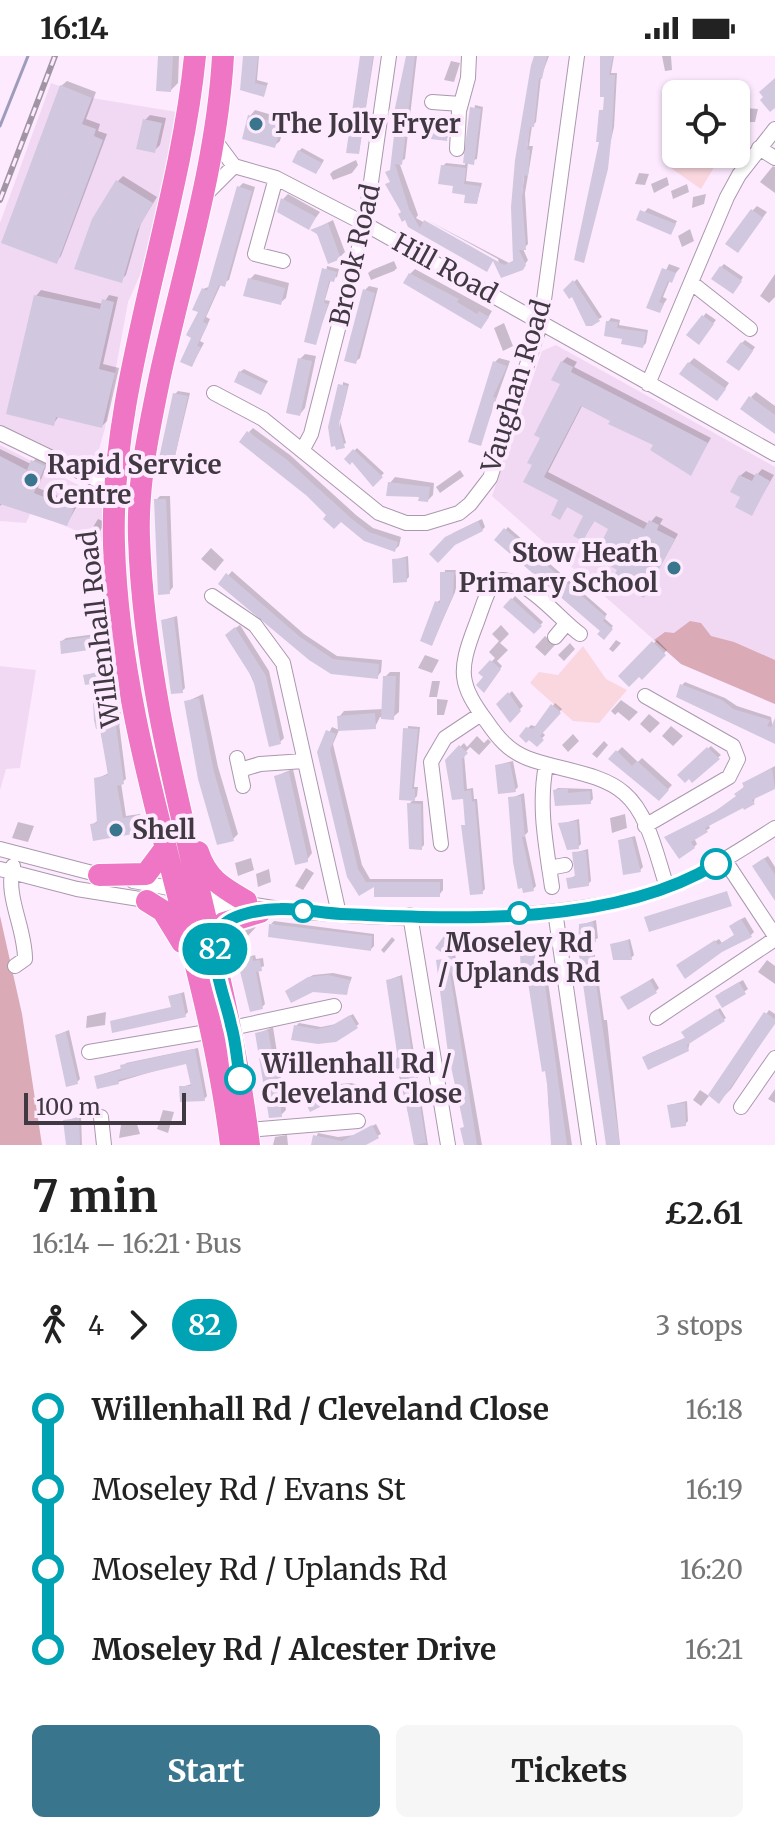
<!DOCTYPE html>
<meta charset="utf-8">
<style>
:root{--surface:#fff;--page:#f6f6f6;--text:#222;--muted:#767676;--accent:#39768d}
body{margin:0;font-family:Merriweather,serif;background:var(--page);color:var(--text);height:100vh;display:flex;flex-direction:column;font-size:30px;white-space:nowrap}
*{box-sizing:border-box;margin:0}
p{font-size:26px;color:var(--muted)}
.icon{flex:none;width:44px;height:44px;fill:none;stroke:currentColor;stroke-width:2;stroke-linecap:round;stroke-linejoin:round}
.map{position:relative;height:1089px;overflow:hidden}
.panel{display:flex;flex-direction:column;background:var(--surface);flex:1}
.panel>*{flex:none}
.badge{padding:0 16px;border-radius:26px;font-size:28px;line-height:52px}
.tools{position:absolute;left:662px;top:24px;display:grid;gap:16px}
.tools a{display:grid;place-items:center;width:88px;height:88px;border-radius:12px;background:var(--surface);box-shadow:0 2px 6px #0004;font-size:40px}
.scale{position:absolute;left:24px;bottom:20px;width:162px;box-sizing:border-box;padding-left:8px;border:4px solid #403941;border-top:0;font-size:22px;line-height:28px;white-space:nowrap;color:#403941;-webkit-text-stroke:6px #fdeaff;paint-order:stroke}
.map>.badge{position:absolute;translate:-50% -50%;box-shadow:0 0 0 4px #fff}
.legs{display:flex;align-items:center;gap:12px;height:88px;padding:0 32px;font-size:26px}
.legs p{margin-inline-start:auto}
.overview{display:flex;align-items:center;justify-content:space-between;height:136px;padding:0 32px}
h1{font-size:44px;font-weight:700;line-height:60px}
.button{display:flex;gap:16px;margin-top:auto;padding:16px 32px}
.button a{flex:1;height:92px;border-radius:12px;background:var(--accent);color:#fff;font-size:32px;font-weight:700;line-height:92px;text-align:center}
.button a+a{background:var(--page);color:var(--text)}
ul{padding:0 32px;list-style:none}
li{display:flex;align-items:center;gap:28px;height:80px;font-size:30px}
li i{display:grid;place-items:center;width:12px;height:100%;margin:0 10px;background:currentColor}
li i::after{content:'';width:20px;height:20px;margin:-10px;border:6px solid;border-radius:50%;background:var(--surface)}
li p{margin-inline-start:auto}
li:first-child i{background:linear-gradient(#0000 50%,currentColor 0)}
li:last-child i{background:linear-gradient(currentColor 50%,#0000 0)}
.status{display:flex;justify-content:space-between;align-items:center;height:56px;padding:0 40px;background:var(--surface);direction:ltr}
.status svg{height:22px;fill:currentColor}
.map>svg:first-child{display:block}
</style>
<div class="status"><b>16:14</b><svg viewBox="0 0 49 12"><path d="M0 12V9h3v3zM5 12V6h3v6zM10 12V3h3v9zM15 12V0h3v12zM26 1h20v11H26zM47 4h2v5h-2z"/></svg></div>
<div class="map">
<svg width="775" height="1089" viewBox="0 0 775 1089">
<rect width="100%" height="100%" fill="#fdeaff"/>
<path fill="#f1d9f3" d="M51,27l41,15 85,14 -30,147 -19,43 -23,126 -7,25 -14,13 -84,-41v-202z
M556,289l219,122v237l-94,-40 -189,-168 50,-145z
M0,389l96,49 7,10 1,38 -73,-30 -5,11 -26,-2z
M0,610l36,4 -16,98 -14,1 -6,21z"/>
<path fill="#fad7df" d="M676,84v14h46l-21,35 -36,-25z
M583,590l23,33 21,11 -28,33 -26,-2 -43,-38 9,-11 19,3z"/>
<path fill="#daaab6" d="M690,565l11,2 10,13 23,6 41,18v44l-94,-40 -27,-24 11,-8 9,1z
M0,860l22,98 20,131h-42z"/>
<path fill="#0003" d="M160,0h19l-1,27 -7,7z
M247,0h12l-2,24 11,3 -5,12 -21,-6z
M362,0h12l-15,96z
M408,0h9l-12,103 -6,3 19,53 -2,3 77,43 -83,-36 -22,-41 3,-3z
M537,0h12l-8,21 -5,45 -4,4 -3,20h4l-8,47 3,51 -5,5 5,11 -6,8 -20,7 -4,-16 -71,-39 82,43 6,-3z
M601,0h13l-3,17h6l-3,54 -31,134 19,-120 -1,-30 4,-3z
M662,0h9l1,14 -7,1z
M451,5l9,2 -6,19 -10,-2z
M67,25l29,11 -10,27 14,5 -2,7 9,3 -46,122 -5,6 5,-176z
M736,39h5l-3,12h-2z
M475,49l8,2 -6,52 -9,3 -2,19 16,2 -5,19 -22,-18 -12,-18 3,-3 19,2z
M745,52l13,1 -3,13h-13z
M255,54l31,9 -6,22 -6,5 -24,-30z
M150,59l16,3 -6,27 -5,5 -10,-30z
M429,64l21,2 -1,14 -3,3 -20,-16z
M302,92l22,12 -5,9 -20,-18z
M356,104l2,5 -6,8 -19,7 -3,-6 3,-3z
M773,110l2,1v26l-15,-11z
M639,117l10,1 -4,11 -10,-1z
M123,120l34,21 -16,26 -15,52 -5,5 -3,-99z
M667,121l2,8 -15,8 -3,-9z
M243,127l12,4 -26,93 -8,4 -15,33 4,2 -10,22 4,2 -12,22 1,-28 10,-48 8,-3 28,-99z
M687,128l2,8 -16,7 -2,-8z
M288,138l32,18 -11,15 -26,-28z
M706,138l-2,10 -12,4 1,-11z
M757,150l10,6 -25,33 10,-34z
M648,152l29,13 -4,8 -34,-10z
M333,164l12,32 -5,5 -27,-27z
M690,173l4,12 -12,6 -4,-11z
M394,205l3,7 -3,3 -23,9 -3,-7 4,-3z
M669,208l11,4 -10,12 -7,17 4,2 -8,12 -11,-4z
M724,208l19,13 -7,12 -15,-22z
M327,210l12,3 -2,8 -6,2 -6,21 5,1 -15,42z
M415,213l77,42 -6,10 -5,5 -71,-52z
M255,218l34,9 -3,15 -6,5 -30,-24z
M775,218v23l-6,6 -9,-7z
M577,223l25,38 -3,2 -33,-29z
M369,230l9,2 -18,70 -5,4 10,-72z
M41,234l62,14 6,-9 9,2 -15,67 16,4 -12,53 -5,5 -43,-10 -5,7 -18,-127z
M706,257l10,7 -15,19 -12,-4z
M611,262l9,2 -1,5 29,5 -2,13 -3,3 -18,-9 -17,-15z
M504,267l9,23 -10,5 -9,-23z
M745,284l10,7 -13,19v-23z
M305,298l11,2 -11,52 -5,6v-55z
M567,301l10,5 -3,5 137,71 -21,35 -34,-29 -73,-40 -35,68 101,52 7,-8 7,3 -3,5 18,10 -34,62 -24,-27 -9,-41 -16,-8 -12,19 3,-24 -18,-9 -8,11 1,-18 -35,-18 37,-98 -1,-21z
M499,302l11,3 -30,83 15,-82z
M694,302l35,25 -7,10 -33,-30z
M244,313l24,12 -5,9 -23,-18z
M343,326l6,2 -9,37 6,22 -8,4z
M178,335l12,2 -17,71 2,-70z
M756,336l19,14v20l-24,-29z
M253,372l37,27 66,60 17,13 28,9 -2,9 -5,4 -65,-35 -80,-83z
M357,392l27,25 -11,11 -20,-24 -7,-1z
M0,393l31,15 7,-8 10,5 -10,27 40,16 -11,20 -64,-21 -3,3z
M762,413l12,6 -22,38 -9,-16 -3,-21 6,-5 10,5z
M460,414l4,6 -24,17 -4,-6z
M395,421l39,6 -1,12 -5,5 -38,-17z
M160,440h10l3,91 -4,5 -13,-92z
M98,463l7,3 -7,13 -8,-3z
M482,463l3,8 -3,3 -31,4z
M508,471l99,87 -3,4 9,8 -9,11 -1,-7 -106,-90z
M211,492l13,12 -9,11 -14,-12z
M408,500l1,21 -3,3 -12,-20z
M445,514h11v20l-24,54 -10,-4 15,-38 5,-3z
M232,515l72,63 33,22 45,4 -1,12 -4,5 -46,-5 -110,-88z
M515,540l28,26 -9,10 -28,-26z
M177,560l8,72 -3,3 -19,-71z
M107,561l15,103 -3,3 7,56 -5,4 5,33 14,-2 2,14 -4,3 -45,-7 6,-4 -3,-41 13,-6 -14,-69 6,-4 -2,-19 -14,-5 17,-6 -4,-23 -36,-6 4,-3 30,-4 -2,-11z
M240,569l29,46 15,67 -4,4 -49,-111z
M501,569l8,9 -9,9 8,7 -11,11 5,5 -16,22v-11l-5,-4 14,-15 -6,-6 10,-11 -7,-7z
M545,580l10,9 -10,11 -10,-9z
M616,584l5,3 -8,9 -4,-3z
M657,584l10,10 -25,27 -21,-1z
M570,587l5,6 -11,12 -6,-6z
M425,599l14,5 -7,13 -14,-5z
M390,616h10l-1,40 -6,5h-13l-5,10 -36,-10 5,-6 39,-2 2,-32z
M432,625h8l-3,16h-8z
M685,626l40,16 12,8 34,11 4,24 -93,-56z
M512,635l11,15 -13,14 -11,-16z
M203,638l15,73 20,67 -5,5 -47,-137z
M437,643l11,1 -4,15h-7z
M621,644l17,12 -9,9 -11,-9 -3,3 -4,-4z
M555,647l7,6 -20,23 3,3 -9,10 -14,-10 9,-10 6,2z
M649,658l11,9 -10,10 -10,-9z
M408,670l12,1 -6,60h4l-1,9 -5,5h11l1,44 -3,3 -12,-44 5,-5 -13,-1z
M671,670l12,10 -10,10 -11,-10z
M332,671l7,3 -6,14 29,121 8,14h73v11l-4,5 -63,-11 -17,10 -40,-142z
M573,678l6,7 -11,11 -6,-7z
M477,680l7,7 4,-4 3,3 -12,13 -9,-8 -6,7 3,35 6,-1 1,11h3l8,90 -3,3 -17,-95 -18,-37 17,-17 3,4z
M604,685l4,4 -11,13 -5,-4z
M711,690l10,9 -29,25 -12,-5z
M622,691l16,15 4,-4 30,27 -13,14 -49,-40z
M513,705l5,26 -3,3 -18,-25z
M775,710v21l-20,10 -1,5 -46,22 2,4 -16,10 3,6 -3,3 -27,-10 52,-28 19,-13 9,-15z
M293,713l19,84 -5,7 -31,-84z
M558,732l34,1 1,10 -3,3 -35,-12z
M524,737l4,39 -3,3 11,51 -3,3 -9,-3 -13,-88z
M625,758l2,14 -15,5 -2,-15z
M579,763l2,25 -3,3 -17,-23z
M18,766l16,4 -6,16 -16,-4z
M635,780l8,31 -3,3 -20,-30z
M588,793l3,32 -3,3 -20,-5 9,-4 -3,-22z
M768,800l7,11v24l-18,-28z
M251,802l3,12 -16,6 -3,-13z
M306,812l8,5 -11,17 -8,-4z
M269,813l2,13 -13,5 -2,-13z
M745,861l9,15 -3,3 -69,28 37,-24 3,4 14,-9 -2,-11z
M596,864l2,18 -5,3 11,79h3l13,125h-13l-26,-220z
M274,865l100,13v12l-3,3 -100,-25z
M256,871l-19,21 -3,-3 6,-13z
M448,878l9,6 -3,5 3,23 -5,3 30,174h-14l-30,-184 13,-4 -6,-20z
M540,878l1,42 6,-1 25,170h-18l-6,-44 3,-3 -29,-147 -48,-10z
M392,881l3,3 -11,13 -3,-3z
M630,883l4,16 -3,3 -19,-13z
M255,899l1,4 7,-1 1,8 -6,3 7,35 -3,3 -23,-47z
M767,904l8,6v18l-17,-12z
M333,917l19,4 -6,16 -55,-5 22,-13z
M402,919l26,170h-12l-21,-85 3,-3 -10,-77z
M653,922l6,10 -3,3 -30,4z
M743,924l5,9 -25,17 -3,-13z
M184,936l4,20 -3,3 -15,-18z
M720,952l6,10 -36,23 -2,9 -42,5 41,-18 -1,-6z
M769,954l6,4v8l-44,67 -12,12 -9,-6z
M106,956l-1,13 -19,3 1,-12z
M353,958l6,10 -24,16 -39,-14 3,-3 22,4 15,-3z
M273,971l13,83 -5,5 -24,-81z
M69,974l11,49 -3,3 -20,-47z
M198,992l9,48 -3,3 -23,-12 11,-3 -5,-23 -69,21 -22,-6 27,-8 3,-5z
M351,1027l21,5 -7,15 -56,-8 20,-10z
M775,1033v14l-7,-4z
M700,1034l9,6 -8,10 -8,-6z
M687,1045l1,20 -3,3 -16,-19z
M163,1054l11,2 -6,21 -11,-4z
M81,1060l1,29h-15l-2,-24z
M136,1065l4,13 -21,4 2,-13z
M376,1068l5,10 -20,11h-48l5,-12 20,4 17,-2z
M287,1079l1,10h-15l2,-8z"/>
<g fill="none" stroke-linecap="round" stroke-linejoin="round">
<path stroke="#9d9cbb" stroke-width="3" d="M0,70l28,-70"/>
</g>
<path fill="#d1c8df" d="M158,0h15l-2,36 -15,-1z
M243,0h15l-3,27 12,3 -3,11 -24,-7z
M360,0h13l-14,98 -13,-1z
M406,0h9l-13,109 -7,-1 14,45 11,19 4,-8 80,45 9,-4 -2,-54 4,-47 16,-95 3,-9h13l-5,23 -3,-1 -5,49h-4l-3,22 3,1 -2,26 -4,-1 -2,23 4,52h-7l7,15 -3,5 -22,8 -8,-17 -6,11 -79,-45 -3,-7 -3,2 -4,-8 3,-2 -16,-28 5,-2 -5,-10 5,-2 5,-43h-4z
M600,0h13l-4,19h6l-3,56 -4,38 -24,94 -10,-3 25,-118h-3l3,-32h4l1,-13h-4z
M775,22v30l-5,4 -10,-12 3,-3 -4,-5z
M60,29l32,13 -10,26 14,5 -2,7 9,4 -46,124 -56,-21z
M470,51l11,2 -7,56 -11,-2z
M248,59l34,9 -7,24 -33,-9z
M143,63l19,4 -7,30 -19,-4z
M430,64l18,4 -1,17 -25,-3 2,-16z
M298,94l24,13 -6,11 -24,-12z
M441,109l25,3 -2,16 16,2 -3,18 -13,-1 1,-8 -13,-2 1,-7 -15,-2z
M116,124l37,23 -16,28 -15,52 -48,-14 18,-50z
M237,130l15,5 -27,96 -6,-2 -16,37 5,2 -11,22 4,1 -9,20 -12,-5 11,-24 -5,-3 12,-23 -6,-2 10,-22 5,3z
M281,142l35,19 -7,13 -32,-18z
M751,153l12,9 -25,35 -13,-9z
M640,154l36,14 -5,11 -35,-15z
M328,167l13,36 -13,5 -11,-30 -7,-4z
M720,210l22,15 -9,13 -22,-15z
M322,212l15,4 -3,10 -5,-1 -5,22 4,1 -12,41 -12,-3z
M662,212l14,5 -4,10 -4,-2 -9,21 5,2 -4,9 -14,-5z
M409,217l50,26 -2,3 20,12 2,-3 10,6 -8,12 -78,-46z
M248,222l37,10 -4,17 -38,-9z
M573,224l27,41 -8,5h-6l-14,-29 -3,2 -6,-9z
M363,233l12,4 -19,71 -12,-3z
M34,239l66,14 2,-10 12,3 -15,67 16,4 -13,55 -46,-11 -2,9 -48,-12z
M702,259l12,9 -15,21 -13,-10z
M606,265l12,1 -1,6 29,4 -3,16 -22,-4 1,-5 -18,-3z
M741,286l12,9 -14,20 -13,-9z
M298,302l14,3 -12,55 -14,-3z
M493,305l14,5 -14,31 3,1 -15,48 -13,-4z
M561,305l12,6 -2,5 137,71 -17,33 -41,-26 3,-5 -45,-21 2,-3 -29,-15 -37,71 100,52 5,-9 10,5 -2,5 18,9 -31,59 -33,-17 6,-11 -23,-13 14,-28 -14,-8 -11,20 -10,-5 10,-20 -16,-9 -7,13 -9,-5 7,-15 -35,-18 9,-17 -5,-2 13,-25 -6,-3 26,-51 -9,-4z
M688,306l38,27 -9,12 -38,-27z
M239,315l27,13 -5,11 -27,-13z
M338,328l10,2 -9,38 6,24 -9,2 -1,-4 -4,1 -3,-20z
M173,337l15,3 -15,70 -15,-3z
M749,340l26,19v19l-35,-25z
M247,375l39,28 66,60 17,13 29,10 -3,10 -31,-11 -23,-19 -7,7 -11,-10 3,-4 -19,-19 -68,-54z
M353,393l30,28 -10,10 -21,-25 -2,3 -6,-6z
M0,400l27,14 4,-10 14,6 -11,27 40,16 -7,17 -67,-22z
M756,417l14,8 -18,35 -17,-9 5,-10 -10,-5 9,-17 13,6z
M388,426l42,5 -2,15 -10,-1 1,-4 -33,-1z
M154,443h12l4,95 -12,1z
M478,465l5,10 -28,14 -17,18 -9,-9 16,-17z
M504,472l102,89 -3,4 10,8 -9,11 -7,-6 3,-3 -106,-91z
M406,502l1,24 -14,1 -1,-24z
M440,516h14l-1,23 -21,51 -12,-5 15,-40 5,2z
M226,517l74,64 33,22 46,5 -1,15 -47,-5 -22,-14 -91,-76z
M511,542l31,28 -8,8 -31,-27z
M174,562l9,75 -12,1 -10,-74z
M104,564l16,105 -4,1 8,58 -7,2 6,32 14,-2 2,17 -46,8 -3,-17 7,-1 -3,-45 14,-3 -8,-46h-4l-2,-9 -1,-17 7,-1 -3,-19 -12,2 -2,-10 17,-3 -4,-23 -35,5 -1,-13 34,-5 -2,-14z
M235,571l31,49 15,68 -12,3 -16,-68 -28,-44z
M652,585l14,14 -24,25 -3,-3 -10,10 -11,-11z
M490,604l11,9 -17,24 -8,-8 7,-8 -5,-4z
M383,620h13l-2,44 -13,-1z
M680,628l42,16 11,9 37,11 -3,6 4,1 4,-9v26l-99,-47z
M508,636l13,19 -11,12 -14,-19z
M199,642l15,74 20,69 -17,4 -19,-66 -14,-78z
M551,648l10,9 -21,23 4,4 -7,7 -8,-7 -3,3 -7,-7 7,-9 7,2z
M375,657l1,16 -38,2 -1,-15z
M403,672l15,1 -6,60h3v12l-16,-1z
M326,674l10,4 -6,16 28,119 8,13h74v15h-66v-10l-15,9 -12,-19 -30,-125z
M459,689l9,8 -6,6 2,32 7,-1 1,12 3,-1 8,93 -13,1 -9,-70h4l-2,-26 -11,1 -7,-40z
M707,691l13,12 -28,24 -3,-4 -4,4 -8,-8z
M616,694l16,16 5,-5 32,29 -10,11 -51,-42z
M510,707l6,29 -18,2 -3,-29z
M772,712l3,21 -23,11 3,4 -11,6 -1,-2 -38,20 3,4 -17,10 4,6 -16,11 -15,-22 50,-25 22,-16 -2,-2 10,-7 -2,-4z
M289,716l19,87v3l-13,3 -21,-89z
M568,732v5l22,-2 1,13 -36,2 -2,-16z
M521,740l4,41h-3l12,54 -11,2 -1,-5 -4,1 -5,-27 -5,-65z
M407,747l14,1 1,46 -13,-1z
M577,765l2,28 -12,1 -9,-27z
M632,782l9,34 -18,3 -5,-35z
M586,795l3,35 -21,3 -2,-11 9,-1 -3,-25z
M764,802l11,17v26l-23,-35z
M727,835l5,15 -83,26 -5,-15z
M741,863l11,18 -30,15 -37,27 -9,-14 39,-25 3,5 16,-10 -5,-9z
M593,866l3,20 -6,1 30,202h-14l-28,-196 1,-25z
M269,868l103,12 -1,15 -103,-14z
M444,880l11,8 -4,5 4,24h-5l27,172h-13l-1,-4 -3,-13 4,-1 -16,-74 -12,-93 14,-2 -15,-10z
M537,880l2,42 5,-1 23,168h-16l-4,-61 -2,-13 -3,1 -15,-96h-6l-1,-23 -48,1v-14z
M628,884l4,20h-19l-3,-16z
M253,901v4l7,-1 2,11 -6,1 7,37 -13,3 -13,-53z
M328,919l22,5 -3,15 -34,-3 -22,11 -6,-12 23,-14z
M400,921l26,166 -12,2 -14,-73 -4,1 -3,-13 5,-1 -12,-79z
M650,924l7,13 -29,17 -8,-13z
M739,926l7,12 -24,14 -7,-12z
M181,937l5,24 -74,16 -2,-12 61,-14 -3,-11z
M717,953l8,12 -38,24 2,6 -41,19 -6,-13 43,-19 -4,-6z
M764,956l11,7v5l-56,80 -11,-9z
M350,959l8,13 -22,14 -18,2 -27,-4 3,-15 23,4 14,-3z
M268,974l9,49 5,38 -13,1 -14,-85z
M66,976l12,52 -12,3 -11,-52z
M195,993l10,52 -25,1 -1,-16h12l-5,-22 -68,16 1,4 -22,5 -3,-13 27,-6 -1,-5z
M347,1029l23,6 -4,15 -19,-5 -19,2 -18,9 -7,-14 21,-11z
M685,1047l1,23 -15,2 -4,-23z
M79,1062l1,27h-14l-3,-25z
M372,1069l7,13 -13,7h-55l2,-10 29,6z"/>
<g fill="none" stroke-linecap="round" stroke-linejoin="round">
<defs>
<path id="minor" d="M432,46l29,2
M214,83l20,27 42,12 89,46 410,230
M759,92l16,10
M457,93l2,-38 9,-33 1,-22
M276,122l-21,76 28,7
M206,138l28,-28
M693,228l57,45
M648,328l79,-187 12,-22 36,-46
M214,337l49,26 116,94 27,10h20l33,-10 11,-9 20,-26 51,-156 36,-266
M0,377l114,55
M303,393l8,-15 54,-210 24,-168
M212,540l43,29 28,38 56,251
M580,578c-23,-16 -56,-63 -87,-52 -8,14 -12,30 -18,45 -17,45 -16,57 12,95 11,16 22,29 40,36 30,12 73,14 97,35 25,21 33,65 43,94
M555,581l11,-13
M645,640l88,50 5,13 -9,18 -84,49
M237,702l6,28
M546,709c-8,42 0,80 6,122
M240,714l20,-6 44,-3
M441,788l-10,-82 14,-24 36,-24
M0,793l104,27
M724,803l51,77
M13,810c-8,31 12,61 12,93l-10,7
M549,812l16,-3
M0,813l77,20 75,12
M133,825c49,9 99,22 149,28 110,14 309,16 409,-31 29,-14 57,-33 84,-50
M197,849l51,6
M555,855l34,234
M410,859l38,230
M657,962l118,-79
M232,972l102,-22
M89,996l124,-21
M741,1051l34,-49
M101,1061l3,28
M248,1074l110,-9"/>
<path id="highway" d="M195,0c-16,163 -86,329 -81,489 6,206 92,397 117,600
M223,0c-6,108 -40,215 -63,320 -11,53 -23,108 -21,162 7,207 86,403 110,607
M198,796c9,27 24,35 48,49
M99,819l47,-1 18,-24
M147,845l16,10 19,31
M214,899l10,-32 36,-11"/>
</defs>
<use href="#minor" stroke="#aa98ac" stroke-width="16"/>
<use href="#highway" stroke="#fff" stroke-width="24"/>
<use href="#minor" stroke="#fff" stroke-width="14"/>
<use href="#highway" stroke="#ef75c5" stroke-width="22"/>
<defs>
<path id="rail" d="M0,144l55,-144"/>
</defs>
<use href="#rail" stroke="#a194a3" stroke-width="6"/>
<use href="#rail" stroke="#fdeaff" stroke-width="3" stroke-dasharray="9" stroke-linecap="butt"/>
</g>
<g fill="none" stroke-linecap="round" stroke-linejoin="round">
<defs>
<path id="line-1" d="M240,1023c-3,-18 -4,-37 -9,-54 -6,-30 -24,-65 -11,-95 7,-16 44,-21 60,-21 20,-1 41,4 61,5 116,5 272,13 375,-50"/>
</defs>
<use href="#line-1" stroke="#fff" stroke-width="18"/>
<use href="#line-1" stroke="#00a3b4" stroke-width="12"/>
</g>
<g fill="#39768d" stroke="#fdeaff" stroke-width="3">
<circle cx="256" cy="68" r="8"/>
<circle cx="31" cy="424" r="8"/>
<circle cx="674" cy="512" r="8"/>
<circle cx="116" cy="774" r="8"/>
</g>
<g fill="#fff" stroke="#00a3b4" stroke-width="4">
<circle cx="716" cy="808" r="14"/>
<circle cx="303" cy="855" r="10"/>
<circle cx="519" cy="857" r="10"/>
<circle cx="240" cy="1023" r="14"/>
</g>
<g text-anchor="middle" stroke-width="8" stroke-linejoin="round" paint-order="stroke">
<g font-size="26" font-weight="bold" fill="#403941" stroke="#fdeaff" text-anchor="start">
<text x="272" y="77">The Jolly Fryer</text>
<text x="47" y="418">Rapid Service<tspan x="47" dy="30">Centre</tspan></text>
<text x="658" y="506" text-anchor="end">Stow Heath<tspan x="658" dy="30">Primary School</tspan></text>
<text x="132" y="783">Shell</text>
</g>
<g font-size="26" fill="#403941" stroke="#fdeaff">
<text transform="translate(355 199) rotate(-77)" y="9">Brook Road</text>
<text transform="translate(445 212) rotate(29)" y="9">Hill Road</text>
<text transform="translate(516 330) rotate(-73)" y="9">Vaughan Road</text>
<text transform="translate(99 573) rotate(-97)" y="9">Willenhall Road</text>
</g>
<g font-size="26" font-weight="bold" fill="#403941" stroke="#fdeaff">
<text x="519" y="896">Moseley Rd<tspan x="519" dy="30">/ Uplands Rd</tspan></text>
<text x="262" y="1017" text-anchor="start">Willenhall Rd /<tspan x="262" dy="30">Cleveland Close</tspan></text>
</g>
</g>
</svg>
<div class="tools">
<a><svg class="icon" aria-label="locate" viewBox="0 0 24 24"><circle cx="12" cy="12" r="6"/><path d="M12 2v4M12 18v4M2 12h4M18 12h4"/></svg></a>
</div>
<div class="scale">100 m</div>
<b class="badge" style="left:215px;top:893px;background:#00a3b4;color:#fff">82</b>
</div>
<section class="panel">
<div class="overview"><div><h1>7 min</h1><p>16:14 – 16:21 · Bus</p></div><b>£2.61</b></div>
<div class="legs"><svg class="icon" aria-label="walk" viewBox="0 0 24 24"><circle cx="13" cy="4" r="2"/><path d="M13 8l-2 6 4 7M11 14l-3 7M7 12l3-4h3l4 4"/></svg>4<svg class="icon" aria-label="forward" viewBox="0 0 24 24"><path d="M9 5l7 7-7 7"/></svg><b class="badge" style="background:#00a3b4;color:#fff">82</b><p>3 stops</p></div>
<ul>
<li><i style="color:#00a3b4"></i><b>Willenhall Rd / Cleveland Close</b><p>16:18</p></li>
<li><i style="color:#00a3b4"></i><span>Moseley Rd / Evans St</span><p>16:19</p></li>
<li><i style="color:#00a3b4"></i><span>Moseley Rd / Uplands Rd</span><p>16:20</p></li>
<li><i style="color:#00a3b4"></i><b>Moseley Rd / Alcester Drive</b><p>16:21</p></li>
</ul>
<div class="button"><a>Start</a><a>Tickets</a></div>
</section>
